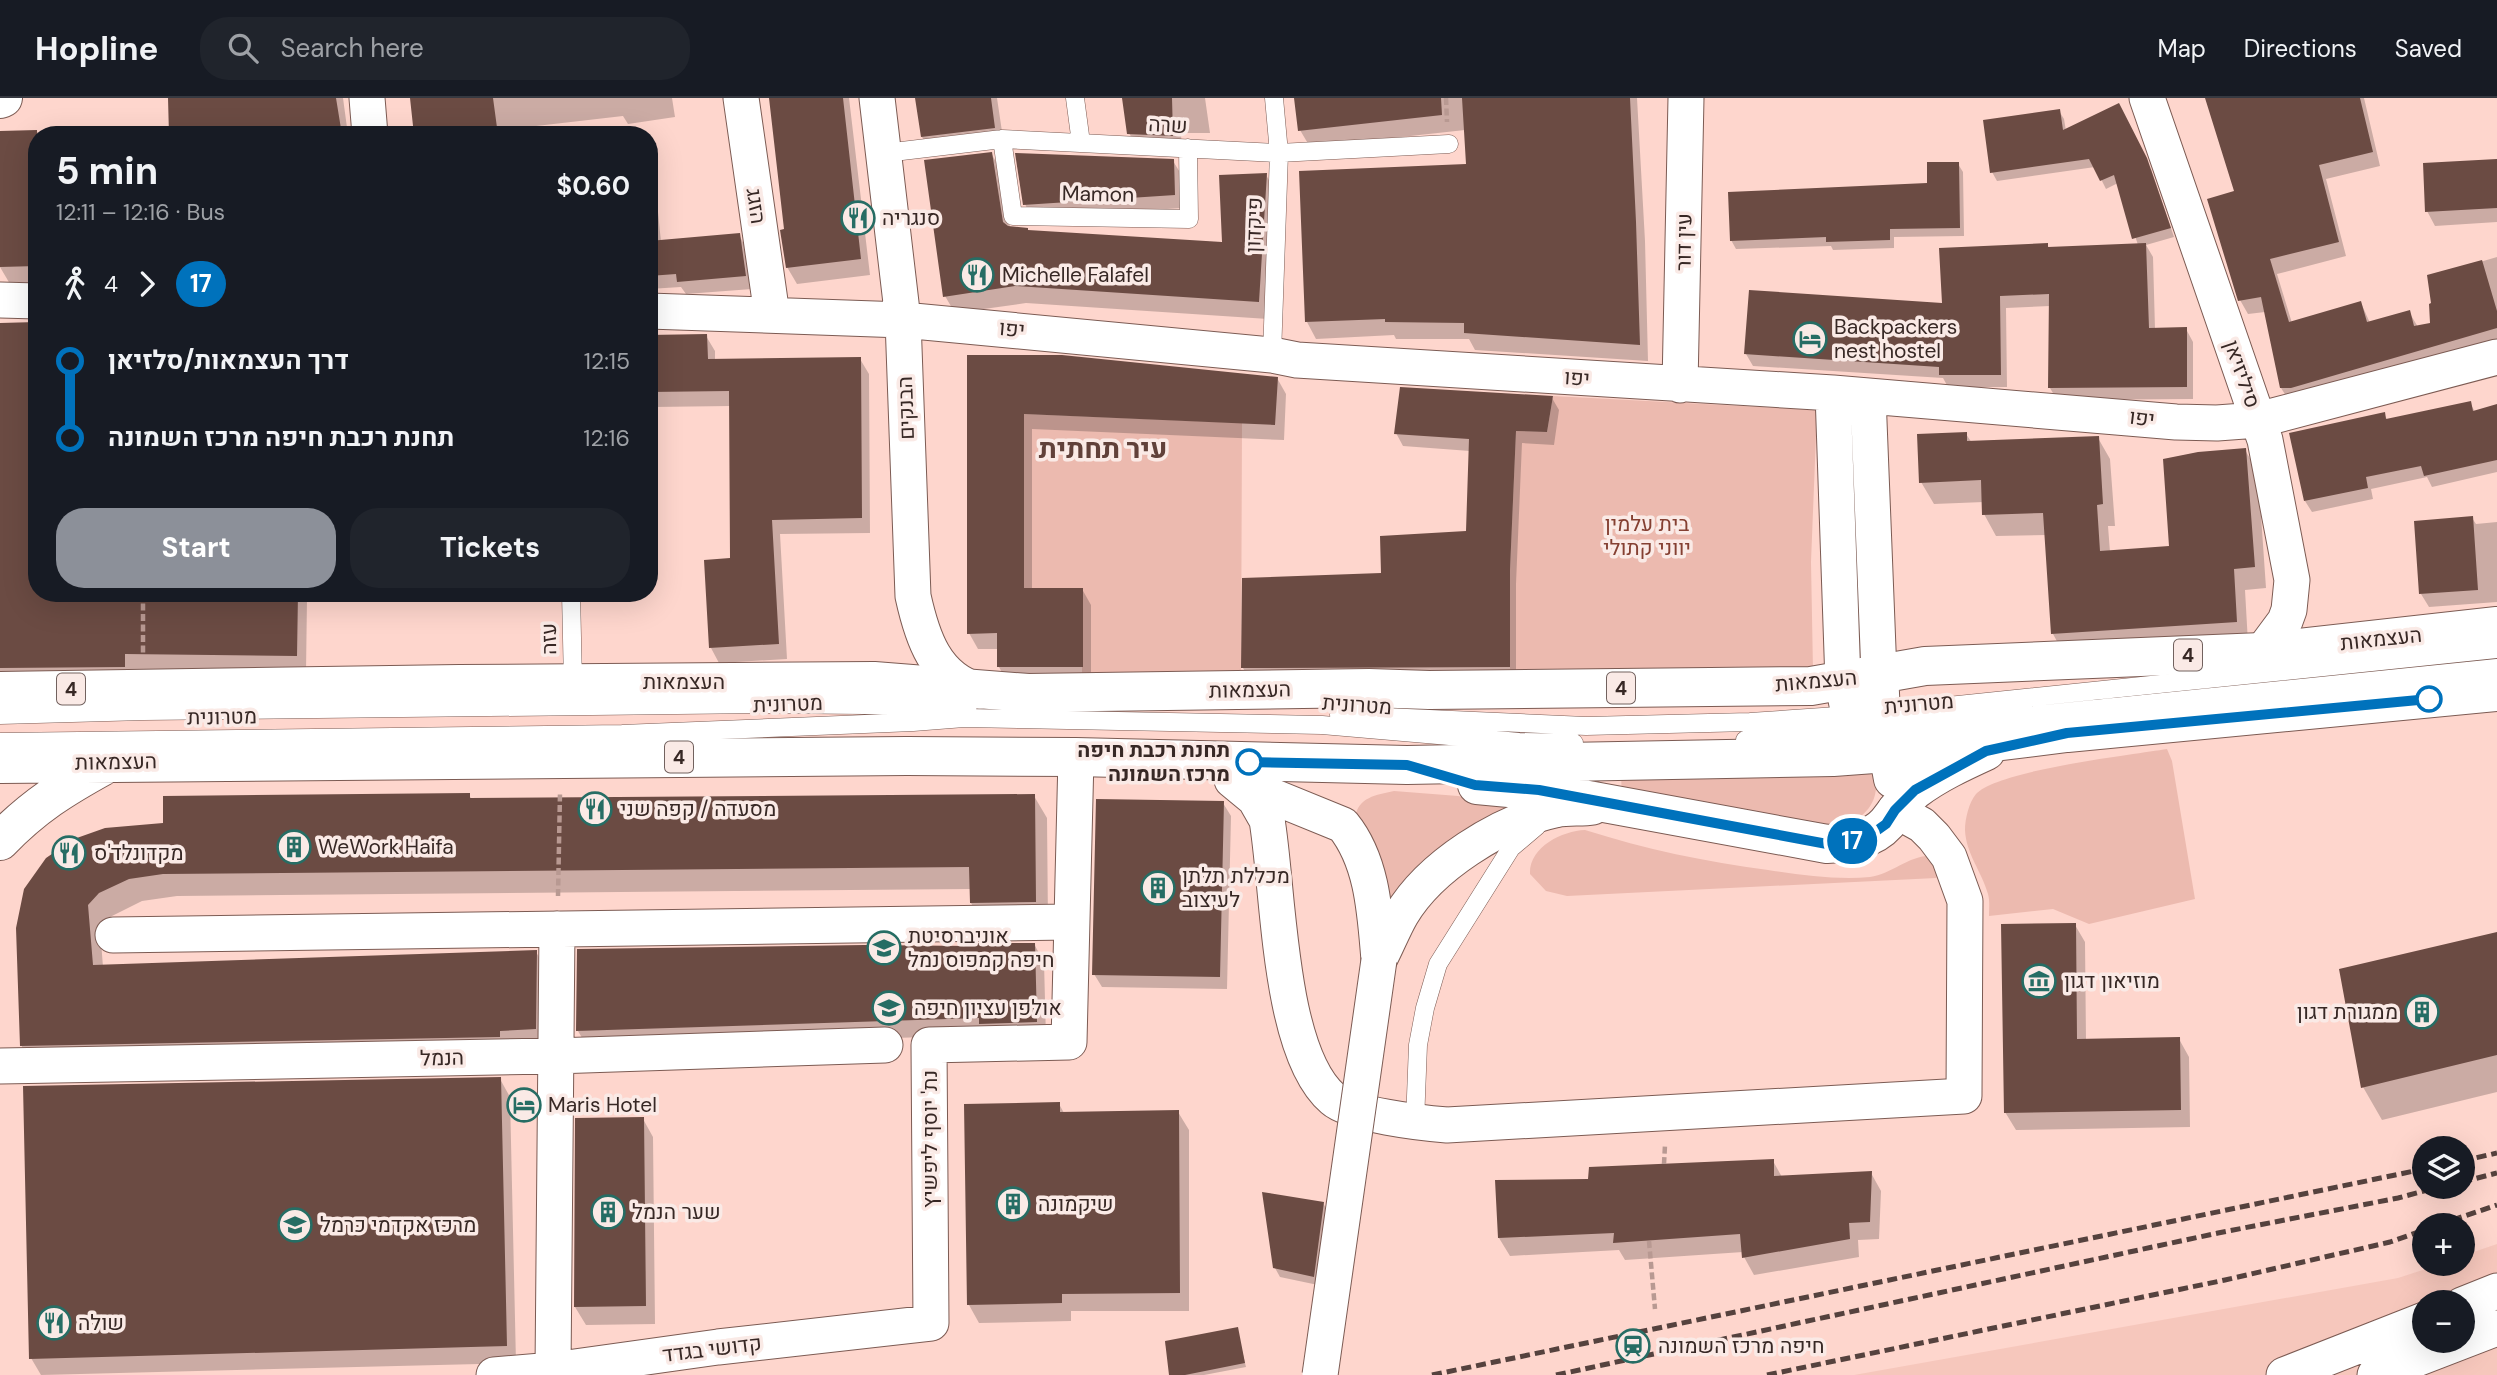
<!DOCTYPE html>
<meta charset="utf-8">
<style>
:root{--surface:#171b24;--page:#20242c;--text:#f1f3f6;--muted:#9ea1a6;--line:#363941;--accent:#8c9099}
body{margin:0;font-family:"DM Sans",Heebo,sans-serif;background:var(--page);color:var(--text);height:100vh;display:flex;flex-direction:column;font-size:26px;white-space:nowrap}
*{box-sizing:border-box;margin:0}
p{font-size:23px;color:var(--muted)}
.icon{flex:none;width:38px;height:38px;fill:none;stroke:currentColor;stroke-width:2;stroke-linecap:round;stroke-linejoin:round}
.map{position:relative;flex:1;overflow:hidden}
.side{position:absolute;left:28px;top:28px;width:630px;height:476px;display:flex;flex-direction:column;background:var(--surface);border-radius:28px;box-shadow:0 7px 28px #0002}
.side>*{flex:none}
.badge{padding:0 14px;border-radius:23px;font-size:24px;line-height:46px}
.buttons{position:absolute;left:2412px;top:1038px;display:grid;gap:14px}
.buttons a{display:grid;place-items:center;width:63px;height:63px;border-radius:50%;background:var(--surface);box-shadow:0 7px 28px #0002;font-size:35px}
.map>.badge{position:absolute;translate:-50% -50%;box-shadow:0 0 0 4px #fff}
.legs{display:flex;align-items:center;gap:10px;height:77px;padding:0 28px;font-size:23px}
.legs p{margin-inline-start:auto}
.summary{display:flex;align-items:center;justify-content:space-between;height:119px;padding:0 28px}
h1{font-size:38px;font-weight:700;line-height:52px}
.primary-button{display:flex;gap:14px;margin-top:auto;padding:14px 28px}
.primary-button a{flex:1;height:80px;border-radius:28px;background:var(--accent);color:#fff;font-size:28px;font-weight:700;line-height:80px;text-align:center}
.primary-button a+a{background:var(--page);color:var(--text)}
ul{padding:0 28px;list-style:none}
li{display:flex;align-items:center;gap:24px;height:77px;font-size:26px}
li i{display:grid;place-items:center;width:10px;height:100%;margin:0 9px;background:currentColor}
li i::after{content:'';width:18px;height:18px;margin:-9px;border:5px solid;border-radius:50%;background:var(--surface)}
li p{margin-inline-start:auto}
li:first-child i{background:linear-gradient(#0000 50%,currentColor 0)}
li:last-child i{background:linear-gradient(currentColor 50%,#0000 0)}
header{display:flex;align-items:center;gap:42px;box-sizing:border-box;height:98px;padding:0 35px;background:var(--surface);border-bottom:2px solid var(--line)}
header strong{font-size:33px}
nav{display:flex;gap:38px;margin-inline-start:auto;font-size:24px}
.search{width:490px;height:63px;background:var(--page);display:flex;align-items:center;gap:18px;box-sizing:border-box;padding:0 24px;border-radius:28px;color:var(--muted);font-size:26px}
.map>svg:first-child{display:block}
</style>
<header>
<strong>Hopline</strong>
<div class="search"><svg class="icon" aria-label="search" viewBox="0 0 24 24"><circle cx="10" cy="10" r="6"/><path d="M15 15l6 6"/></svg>Search here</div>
<nav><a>Map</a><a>Directions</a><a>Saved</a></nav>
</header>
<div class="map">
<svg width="2497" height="1277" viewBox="0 0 2497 1277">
<rect width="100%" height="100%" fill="#fed6cd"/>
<path fill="#f6c7bc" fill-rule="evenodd" d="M2497,1146v131h-643l544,-97 43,-14h21v-8zM2424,1204h38v38h-38z"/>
<path fill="#ecbaaf" d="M1553,298l264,14 -6,152 2,109h-303v-101l6,-139 31,1z
M1024,316l218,9 -1,259 -159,-2v-92h-58z
M2167,651l5,12 23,138 -106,25 -36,-15 -64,7c0,-7 1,-15 -1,-22 -6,-22 -22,-40 -23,-64 0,-11 4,-28 11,-36 22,-24 155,-39 191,-45z
M1875,665c6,42 -6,52 -42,69l-211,-33 -1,-25z
M1394,693l64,5 43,8 5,1v5l-112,86h-6l-33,-78c3,-21 21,-23 39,-27z
M1585,732c60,19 121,32 183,40 33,5 69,10 102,7 23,-3 41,-24 65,-21l7,16 -6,6 -369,18 -21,-5 -16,-17c-1,-27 32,-43 55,-44z"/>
<path fill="#0003" d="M184,0h159l5,37h-311v149h-27l-10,-17v-134l171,-4z
M412,0h260l3,19 -47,7 -5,-8 -122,14 1,5h-86z
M771,0h78l21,177 -73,9 -10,-17 -1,-36z
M917,0h80l7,47 -72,9 -10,-17z
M1123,0h82l5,35h-29l1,20 -43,-2 -10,-18z
M1296,0h341l8,143 3,120 -173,-11 -6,-11h-73l-2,-4 -78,4 -9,-17 160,-157 -2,-35 -155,17 -10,-17z
M2206,0h158l16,68 -54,13 20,77 -69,18 15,49 69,-20 9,20 39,-11 9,15 13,-2 2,-20 -4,-28 68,-20v88l-207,57 -9,-14 -16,-76 -17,2 -8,-14 -4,-108z
M2059,13l5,8 2,12 85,38 23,68 -28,8 7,12 2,72h31l7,13v57l-136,1 -7,-12v-82l-44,2 1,79h-59l-5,-9 -190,-12 -7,-12 198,-50 103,-60 2,4 89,-3 -20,-62 -12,6 -11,-22 -98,14 -5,-9z
M991,55l10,18 9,57 19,3 195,13 42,-69 10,17 -8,127 -242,-16 -71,10 -10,-17z
M2497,62v62l-62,4 -8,-15z
M1173,63l8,13 1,34 -150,10 -7,-14z
M1958,66l5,8 1,64 -70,1v11l-61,2 -2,-4 -95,3 -5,-9 198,-55z
M649,101l9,13 3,30 78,-7 7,13 6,41 -66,5 -5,-7 -32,2z
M37,226v269h267l3,6 -1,73 -306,13v-360z
M706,238l9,15v10l145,-2 9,15 1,159 -90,1 7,125 -68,4 -8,-15 21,-88 -1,-154 -78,1 1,60 -5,1v-131z
M968,259l309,21 9,16 -2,46 -252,-11v161l50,-1 9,16v77l-83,1 -9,-16v-18h-21l-9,-16z
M1552,300l7,12 -5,35 -32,-2 -6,141v96h-266l-7,-12 140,-93 85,-42 2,-82 -67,-5 -7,-13z
M2470,305l5,9 22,-6v66l-65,15 -5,-10 -56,12 2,10 -61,13 -7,-11 79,-87 4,7z
M1966,336l6,9 126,-5 12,21 5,67h-7l2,26 61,-4 74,-98 13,22 8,116 -21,2 3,53 -183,13 -12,-22 -6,-99 -51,1 -12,-22v-12l-50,2 -13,-22z
M2472,420l4,6 21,-2v80l-68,5 -8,-13z
M469,697l3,5 562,-4 13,22 1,106 -64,1 -13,-22v-14l-794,7 -35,5 -30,15 -12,12 3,39 433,-15 13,22 -1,77 -514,17 -13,-23 4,-155z
M1223,705l8,13 -4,173 -125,-2 -8,-13z
M2075,827l10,17 1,99 93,-2 10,18 1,70 -174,3 -11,-18z
M2497,836v158l-115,28 -19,-33z
M1034,846l10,18 2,76 -58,-3 -400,13 -10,-17 394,-83z
M500,981l10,18 6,266 -475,12 -10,-17z
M1059,1006l5,9 114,-1 11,18v181h-118v10l-92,2 -10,-18z
M643,1021l10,18 2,187 -69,1 -11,-18z
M1773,1063l9,16 89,-4 10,18 -2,48 -21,1 1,17 -105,18 -10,-18 -1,-5 -118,8 -6,-10 -109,6 -11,-18 91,-57z
M1323,1105l5,9 -10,73 -38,-8 -5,-9z
M1237,1231l9,38 -42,8h-32l-7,-33z"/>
<path fill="#6b4b43" d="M168,0h168l6,37h-173z
M410,0h83l5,37h-84z
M769,0h74l18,161 -75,9 -6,-38 4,-1z
M915,0h76l4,30 -74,9z
M1122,0h50l1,38 -46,-2z
M1294,0h147l1,17 -144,16z
M1462,0h168l6,124 4,123 -176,-12v-10l-79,-1v-3l-80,3 -6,-151 167,-7z
M2205,0h155l13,54 -54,13 20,77 -69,17 19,63 72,-21 6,21 43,-12 4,16 16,-3 -1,-19 2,-1 -4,-28 55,-15 15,51v17l-206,60h-11l-19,-91 -23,4 -31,-102 27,-8z
M2119,5l28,55 24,70 -39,11 -18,-64 -14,6 -11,-22 -99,14 -7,-53 77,-11 3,21z
M37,32v136l-37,1v-136z
M992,54l11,70 5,4 20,2v2l194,12 -3,-67 48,-2 -8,129 -244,-16 -72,11 -19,-137z
M1015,55l159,6 1,36 -152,10z
M2497,61v49l-72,4 -2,-49z
M1927,64h32l1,66 -70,1v11l-64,2v-5l-96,4 -2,-49 199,-9z
M740,135l6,43 -69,6 -1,-8 -27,2v-35z
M2048,145v4l98,-4 3,85 38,-1v60l-139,1 1,-94 -49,2 1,79h-62v-8l-195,-13 5,-64 193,13 -3,-55z
M37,224v73h-5l1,189 4,-1v10h261l-1,63 -172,-2v13l-125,1v-345z
M707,236l1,25 153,-2 1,161 -90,2 7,124 -70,4 -5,-88 26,-2 -1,-167 -80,1v-57z
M967,257h95l216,22 -3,48 -251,-11v174h59v79h-86v-34l-30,1z
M1400,289l153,9 -6,36 -31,-1 -6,139v97l-269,1 1,-90 139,-5 -1,-37 86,-5 3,-92 -75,-5z
M2471,303l2,10 24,-7v56l-73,16 -3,-10 -55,11 2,11 -64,13 -15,-68 96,-21 1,7z
M1967,334v9l132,-5 4,68 -6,1 3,46 69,-5 -6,-87 35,-7 48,-4 9,119 -21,2 3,53 -186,12 -8,-121 -61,2 -1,-35 -62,3 -2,-49z
M2473,418l5,74 -59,4 -5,-73z
M470,695v5l565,-4 1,108 -66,1 -1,-36 -806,7 -34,5 -30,14 -11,12 5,60 444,-15 -1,79 -36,2v6l-480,9 -4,-118 8,-39 22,-31 28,-19 31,-11 58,-5v-27z
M1096,701l128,2 -4,176 -128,-2z
M2076,825l1,116 103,-2 1,73 -177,3 -3,-189z
M2497,834v123l-136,33 -22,-119z
M970,845h65l2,79 -58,2v-6l-403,13 1,-82 287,-4 106,1z
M501,979l6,269 -478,13 -6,-273z
M1060,1004v10l119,-2 1,183 -118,1v9l-95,2 -3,-201z
M644,1019l2,189 -72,1 1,-189z
M1774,1061v17l98,-5 -2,51 -21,1 1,16 -108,19 -2,-24 -127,9 1,-10 -116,5 -3,-58 93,-1 1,-12z
M1262,1094l62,10 -10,75 -41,-9z
M1238,1229l7,36 -60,12h-16l-4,-34z"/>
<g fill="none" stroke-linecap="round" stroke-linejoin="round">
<defs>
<path id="lane" d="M1075,0l6,45
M1002,41l11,77 176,3 -1,-71
M885,55l117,-14 277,14 170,-9
M1272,257l7,-202 -5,-55
M571,495l2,90
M0,617l144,-4 618,-7 206,2
M1339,617l247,11 164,-4 131,-9 616,-64
M1745,642l182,-14 570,-58
M0,644l622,-8 291,-12 51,-4 358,7 197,17 55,1
M1415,1024l3,-77 7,-37 13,-44 73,-116 26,-22"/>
<path id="street" d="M367,0l3,37
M741,0l31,217
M877,0l26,222 10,276c9,41 22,83 67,95
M2147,0l118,342 27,140 -3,30 -4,11 -23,31
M0,202l37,1
M649,213l254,9 369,35 25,5 536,33 343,29 41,1 41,-3 239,-63
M1680,287l6,-287
M1833,295l10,289c5,31 9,62 44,72
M1868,298l11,278
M1232,682l23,19 12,21c12,71 11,232 66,279 18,16 89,24 114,26l517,-29 1,-195 -16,-44 -15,-20 -12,-12 -27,-15
M1240,685l103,42c30,37 32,89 36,135
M113,837l957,-13
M1379,862c8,-15 14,-31 22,-45 29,-49 99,-93 154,-105 12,-3 26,-1 38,-3
M0,968l555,-10 330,-11
M2462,1207l35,-14
M553,1272l4,-441
M494,1277l59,-5 165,-23 213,-24 -2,-278 140,-3 7,-285
M2284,1277l140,-55
M2375,1277l122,-47"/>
<path id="secondary" d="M0,1l3,-1"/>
<path id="highway" d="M1879,576l2,39 12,66
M0,593l459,-7 415,-3 154,12 341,-5 60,2 382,-4 114,-20 337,-14 235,-26
M0,666l907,-8 169,1 331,8 426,-8 95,-7 139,-17 430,-41
M1477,687l62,6 288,53c22,-1 45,-4 60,-21 9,-11 16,-23 28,-33 21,-16 47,-28 71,-39
M0,743c34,-35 63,-53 105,-76"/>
</defs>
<use href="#lane" stroke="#7c5b53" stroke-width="19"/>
<use href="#street" stroke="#7c5b53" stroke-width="37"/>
<use href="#secondary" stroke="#7c5b53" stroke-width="40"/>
<use href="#highway" stroke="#7c5b53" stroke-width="40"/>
<path stroke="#b89992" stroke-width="4.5" stroke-dasharray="7 3.5" stroke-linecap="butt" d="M1446,0l1,24
M143,495v62
M558,798l2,-103
M1664,1066l1,-19
M1649,1143l6,68"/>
<use href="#lane" stroke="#fff" stroke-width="18"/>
<use href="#street" stroke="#fff" stroke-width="35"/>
<use href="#secondary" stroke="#fff" stroke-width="38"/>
<use href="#highway" stroke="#fff" stroke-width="38"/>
<path stroke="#55423e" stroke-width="5" stroke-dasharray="10 5" stroke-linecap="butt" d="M2462,1063l35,-8
M2462,1084l35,-9
M2438,1127l59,-20
M1432,1277l992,-206
M1556,1277l662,-142 180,-35 45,-12
M1767,1277l458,-95 165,-38 34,-12"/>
<defs>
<path id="street-bridge" d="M1320,1277l59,-415"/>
</defs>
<use href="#street-bridge" stroke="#7c5b53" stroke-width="37" stroke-linecap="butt"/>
<use href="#street-bridge" stroke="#fff" stroke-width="35"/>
</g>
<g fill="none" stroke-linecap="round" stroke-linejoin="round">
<defs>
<path id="line-1" d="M1249,664l158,3 68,20 64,5 288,54 38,-5 21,-15 9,-14 20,-20 71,-39 81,-18 362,-34"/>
</defs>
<use href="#line-1" stroke="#fff" stroke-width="16"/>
<use href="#line-1" stroke="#0072bc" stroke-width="10"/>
</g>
<defs>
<symbol id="restaurant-ring" viewBox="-11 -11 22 22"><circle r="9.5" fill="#faeae6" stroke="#266d64" stroke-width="1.5"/><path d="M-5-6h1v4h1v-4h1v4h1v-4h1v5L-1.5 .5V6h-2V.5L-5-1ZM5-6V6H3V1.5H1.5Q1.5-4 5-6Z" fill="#266d64"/></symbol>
<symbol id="hotel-ring" viewBox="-11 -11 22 22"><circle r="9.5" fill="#faeae6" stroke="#266d64" stroke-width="1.5"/><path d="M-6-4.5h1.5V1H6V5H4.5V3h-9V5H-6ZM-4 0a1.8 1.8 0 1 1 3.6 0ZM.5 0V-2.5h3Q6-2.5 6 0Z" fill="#266d64"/></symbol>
<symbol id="building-ring" viewBox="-11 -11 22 22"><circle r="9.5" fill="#faeae6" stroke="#266d64" stroke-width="1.5"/><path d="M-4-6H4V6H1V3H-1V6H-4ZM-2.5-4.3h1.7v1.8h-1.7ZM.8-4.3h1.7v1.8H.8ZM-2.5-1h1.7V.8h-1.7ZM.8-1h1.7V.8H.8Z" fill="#266d64"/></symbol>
<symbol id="school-ring" viewBox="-11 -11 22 22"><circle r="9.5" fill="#faeae6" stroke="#266d64" stroke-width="1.5"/><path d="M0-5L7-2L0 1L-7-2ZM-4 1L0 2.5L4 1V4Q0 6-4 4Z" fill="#266d64"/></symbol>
<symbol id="museum-ring" viewBox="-11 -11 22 22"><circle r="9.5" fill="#faeae6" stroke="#266d64" stroke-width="1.5"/><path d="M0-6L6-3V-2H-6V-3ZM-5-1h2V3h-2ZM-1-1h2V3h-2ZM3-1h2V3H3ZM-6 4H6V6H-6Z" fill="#266d64"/></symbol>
<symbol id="station-ring" viewBox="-11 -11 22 22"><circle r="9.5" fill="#faeae6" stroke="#266d64" stroke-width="1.5"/><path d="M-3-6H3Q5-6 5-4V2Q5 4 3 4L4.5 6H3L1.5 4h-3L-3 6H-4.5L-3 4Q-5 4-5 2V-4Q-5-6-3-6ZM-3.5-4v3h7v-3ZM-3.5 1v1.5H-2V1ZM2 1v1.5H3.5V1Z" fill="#266d64"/></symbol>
</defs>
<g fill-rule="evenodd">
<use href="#restaurant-ring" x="839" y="101" width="38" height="38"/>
<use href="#restaurant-ring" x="958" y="158" width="38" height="38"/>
<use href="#hotel-ring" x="1791" y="222" width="38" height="38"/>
<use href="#restaurant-ring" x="576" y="692" width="38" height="38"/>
<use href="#building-ring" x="275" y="730" width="38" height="38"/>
<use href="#restaurant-ring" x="50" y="736" width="38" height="38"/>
<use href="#building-ring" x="1139" y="771" width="38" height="38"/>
<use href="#school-ring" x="865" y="831" width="38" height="38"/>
<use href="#museum-ring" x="2020" y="864" width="38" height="38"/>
<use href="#school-ring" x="870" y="891" width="38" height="38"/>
<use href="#building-ring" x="2403" y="895" width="38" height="38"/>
<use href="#hotel-ring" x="505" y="988" width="38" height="38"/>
<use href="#building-ring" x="994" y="1087" width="38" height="38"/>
<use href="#building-ring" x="589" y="1095" width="38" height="38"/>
<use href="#school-ring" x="276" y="1108" width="38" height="38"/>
<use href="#restaurant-ring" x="35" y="1206" width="38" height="38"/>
<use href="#station-ring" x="1614" y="1229" width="38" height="38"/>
</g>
<g fill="#fff" stroke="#0072bc" stroke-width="3.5">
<circle cx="2429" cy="601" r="12"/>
<circle cx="1249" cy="664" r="12"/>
</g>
<g text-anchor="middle" stroke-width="7" stroke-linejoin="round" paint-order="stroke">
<g fill="#faeae6" stroke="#72625f" stroke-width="2">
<rect x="2174" y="541.5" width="28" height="31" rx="5"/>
<rect x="1607" y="574.5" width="28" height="31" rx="5"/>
<rect x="57" y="575.5" width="28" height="31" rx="5"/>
<rect x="665" y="643.5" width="28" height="31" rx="5"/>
</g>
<g font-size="19" font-weight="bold" fill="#372825">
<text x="2188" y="564">4</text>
<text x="1621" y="597">4</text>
<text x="71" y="598">4</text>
<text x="679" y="666">4</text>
</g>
<g font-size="21" fill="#372825" stroke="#faeae6">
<text transform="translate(1168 27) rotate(3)" y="7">שרה</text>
<text transform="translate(1098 96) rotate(1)" y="7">Mamon</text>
<text transform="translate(756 108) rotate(82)" y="7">הזגג</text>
<text transform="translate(1254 127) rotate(-88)" y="7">פיקדון</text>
<text transform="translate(1684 144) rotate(-89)" y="7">עין דור</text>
<text transform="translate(1012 231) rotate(5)" y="7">יפו</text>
<text transform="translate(2242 276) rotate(71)" y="7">סיליזיאן</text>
<text transform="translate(1577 280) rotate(4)" y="7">יפו</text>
<text transform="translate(906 310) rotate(-92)" y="7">הבנקים</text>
<text transform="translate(2142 320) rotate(7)" y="7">יפו</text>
<text transform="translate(549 541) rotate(-91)" y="7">עזה</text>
<text transform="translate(2381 541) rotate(-6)" y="7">העצמאות</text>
<text transform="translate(1816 583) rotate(-5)" y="7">העצמאות</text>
<text x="684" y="591">העצמאות</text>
<text transform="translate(1250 592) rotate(-1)" y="7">העצמאות</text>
<text transform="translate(788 606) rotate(-2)" y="7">מטרונית</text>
<text transform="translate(1919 606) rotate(-5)" y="7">מטרונית</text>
<text transform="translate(1357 607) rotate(4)" y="7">מטרונית</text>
<text transform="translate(222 619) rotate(-1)" y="7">מטרונית</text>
<text transform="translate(116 664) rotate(-1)" y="7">העצמאות</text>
<text transform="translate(442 960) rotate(-1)" y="7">הנמל</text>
<text transform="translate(930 1041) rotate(-90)" y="7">נת' יוסף ליפשיץ</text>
<text transform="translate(712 1251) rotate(-7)" y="7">קדושי בגדד</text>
</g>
<g font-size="21" fill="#372825" stroke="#faeae6" text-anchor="start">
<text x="882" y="127">סנגריה</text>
<text x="1002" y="184">Michelle Falafel</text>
<text x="1834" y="236">Backpackers<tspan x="1834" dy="24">nest hostel</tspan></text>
<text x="620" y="718">מסעדה / קפה שני</text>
<text x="318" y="756">WeWork Haifa</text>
<text x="94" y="762">מקדונלד'ס</text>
<text x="1182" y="785">מכללת תלתן<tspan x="1182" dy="24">לעיצוב</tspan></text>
<text x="908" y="845">אוניברסיטת<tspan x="908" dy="24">חיפה קמפוס נמל</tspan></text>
<text x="2064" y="890">מוזיאון דגון</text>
<text x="914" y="917">אולפן עציון חיפה</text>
<text x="2398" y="921" text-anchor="end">ממגורת דגון</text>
<text x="548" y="1014">Maris Hotel</text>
<text x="1038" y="1113">שיקמונה</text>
<text x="632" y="1121">שער הנמל</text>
<text x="320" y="1134">מרכז אקדמי כרמל</text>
<text x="78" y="1232">שולה</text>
<text x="1658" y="1255">חיפה מרכז השמונה</text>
</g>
<g font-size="21" fill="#854032" stroke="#faeae6">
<text x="1647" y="433">בית עלמין<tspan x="1647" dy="24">יווני קתולי</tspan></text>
</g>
<g font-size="21" font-weight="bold" fill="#372825" stroke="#faeae6" text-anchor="end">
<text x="1230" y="659">תחנת רכבת חיפה<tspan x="1230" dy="24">מרכז השמונה</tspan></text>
</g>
<g font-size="28" font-weight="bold" fill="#61413a" stroke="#faeae6">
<text x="1103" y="360">עיר תחתית</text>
</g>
</g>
</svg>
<div class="buttons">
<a><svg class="icon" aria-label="layers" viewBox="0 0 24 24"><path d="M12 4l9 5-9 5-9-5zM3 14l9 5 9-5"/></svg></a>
<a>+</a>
<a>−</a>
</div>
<b class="badge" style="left:1852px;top:743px;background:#0072bc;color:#fff">17</b>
<section class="side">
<div class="summary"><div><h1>5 min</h1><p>12:11 – 12:16 · Bus</p></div><b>$0.60</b></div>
<div class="legs"><svg class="icon" aria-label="walk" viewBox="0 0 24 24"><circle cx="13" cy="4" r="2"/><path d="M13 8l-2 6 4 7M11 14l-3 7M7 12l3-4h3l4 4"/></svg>4<svg class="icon" aria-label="forward" viewBox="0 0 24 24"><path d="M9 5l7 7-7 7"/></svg><b class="badge" style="background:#0072bc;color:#fff">17</b></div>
<ul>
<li><i style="color:#0072bc"></i><b>דרך העצמאות/סלזיאן</b><p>12:15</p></li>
<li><i style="color:#0072bc"></i><b>תחנת רכבת חיפה מרכז השמונה</b><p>12:16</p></li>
</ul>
<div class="primary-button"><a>Start</a><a>Tickets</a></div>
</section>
</div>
